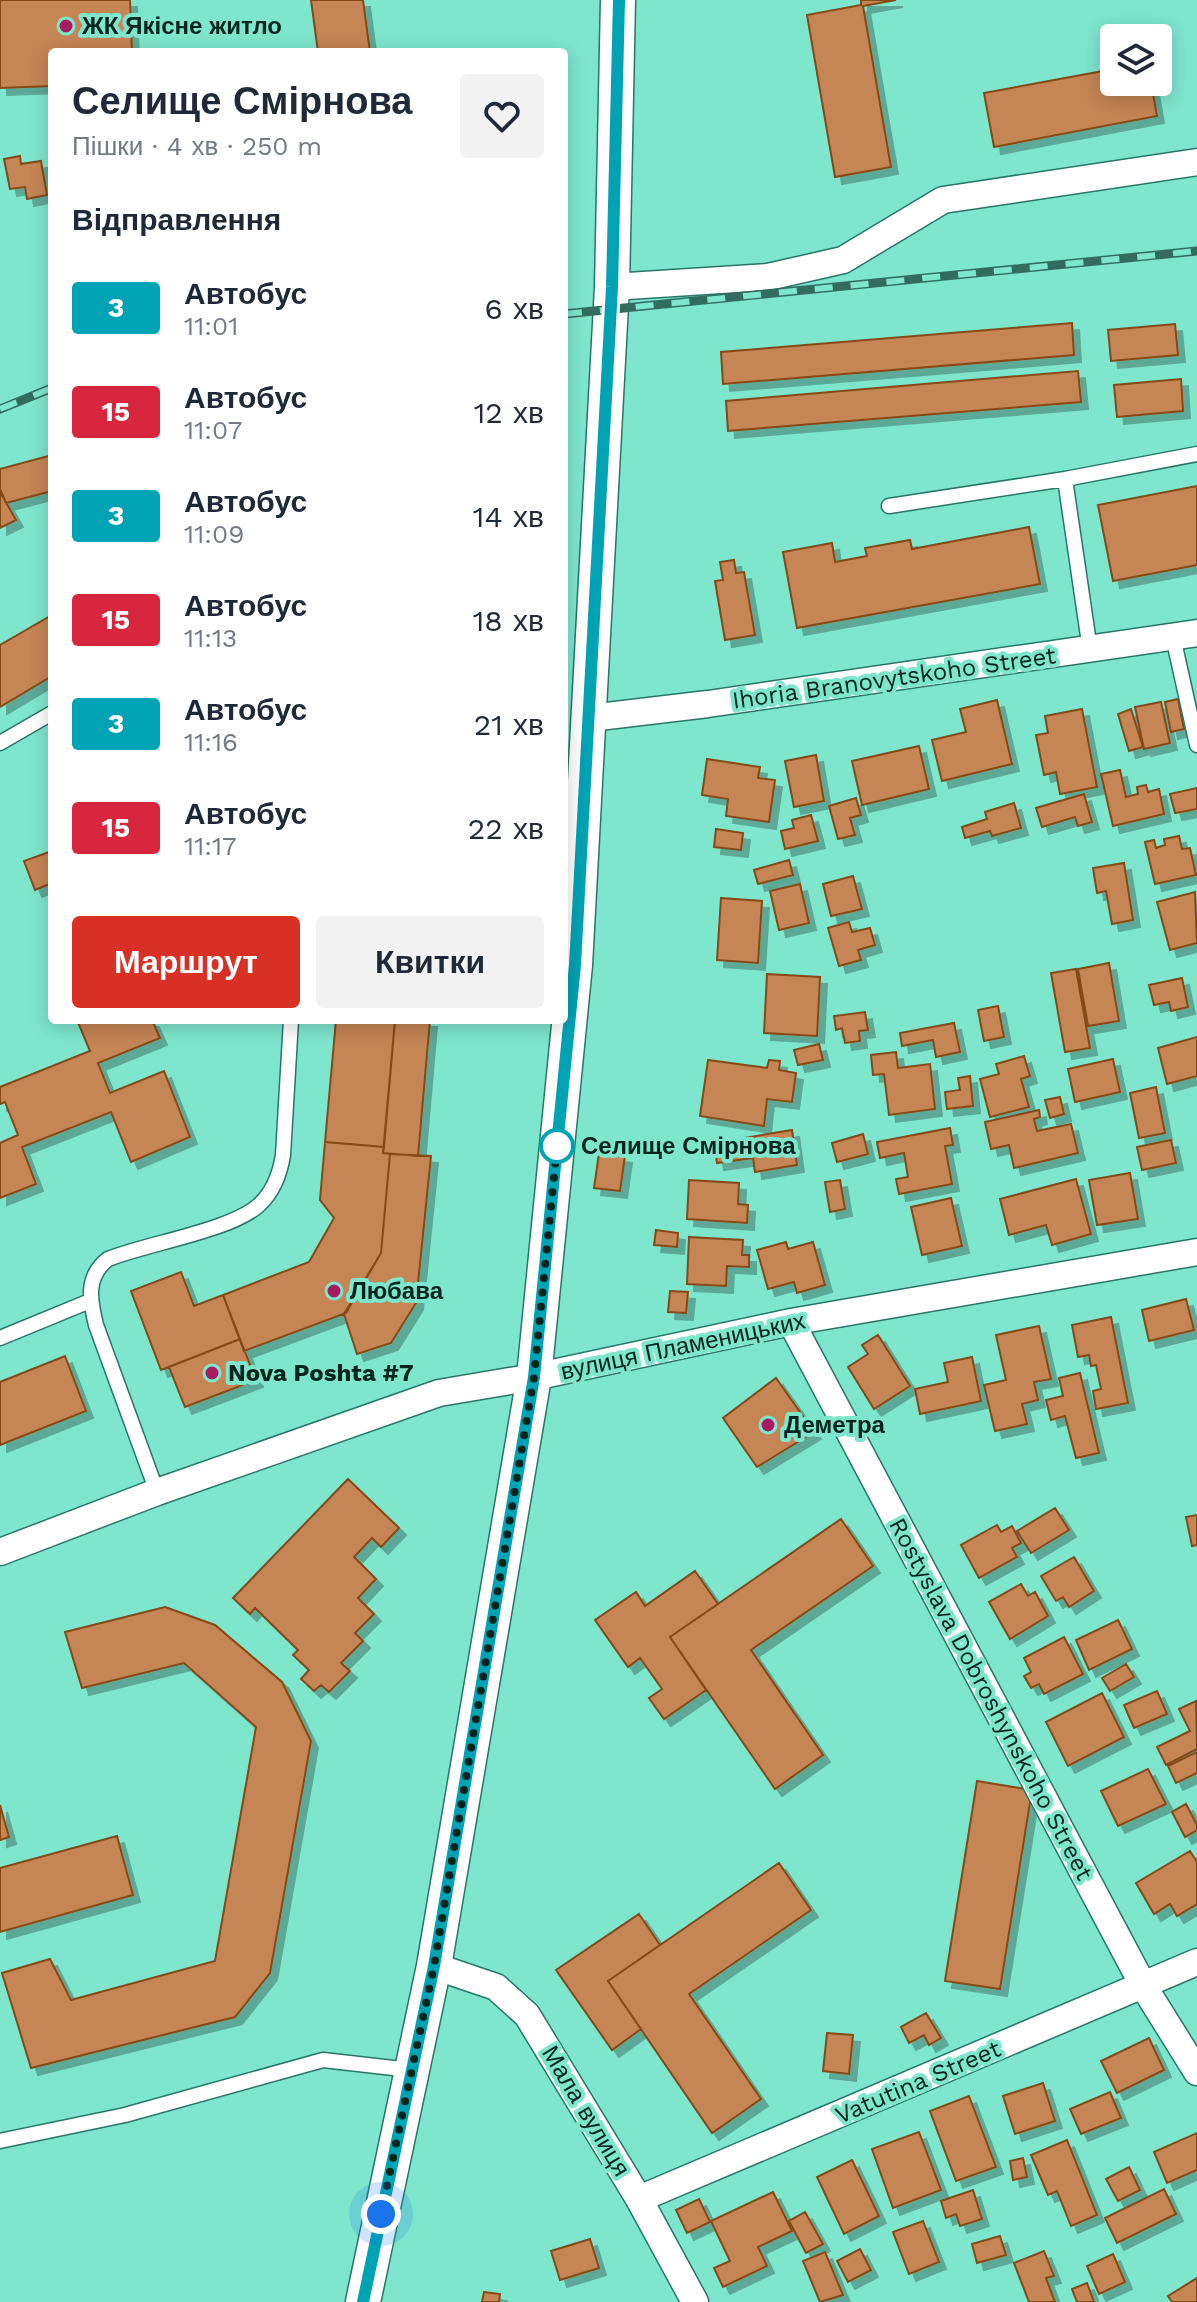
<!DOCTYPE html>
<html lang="uk">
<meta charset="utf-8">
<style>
:root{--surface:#fff;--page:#f2f2f3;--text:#1f2937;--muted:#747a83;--accent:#d93025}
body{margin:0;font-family:"Work Sans",sans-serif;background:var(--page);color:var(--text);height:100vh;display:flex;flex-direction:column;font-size:30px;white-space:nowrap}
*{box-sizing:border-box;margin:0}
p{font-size:26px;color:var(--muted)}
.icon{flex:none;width:44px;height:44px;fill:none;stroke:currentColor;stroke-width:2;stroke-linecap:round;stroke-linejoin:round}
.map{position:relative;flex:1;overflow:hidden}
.side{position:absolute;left:48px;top:48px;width:520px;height:976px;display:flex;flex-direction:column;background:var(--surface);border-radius:8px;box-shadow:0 4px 20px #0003}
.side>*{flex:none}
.badge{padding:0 16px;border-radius:6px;font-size:28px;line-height:52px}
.tools{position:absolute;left:1100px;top:24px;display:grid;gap:16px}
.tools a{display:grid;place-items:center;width:72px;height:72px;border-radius:8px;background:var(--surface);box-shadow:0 4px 20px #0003;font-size:40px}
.you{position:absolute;width:40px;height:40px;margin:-20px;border:6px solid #fff;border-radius:50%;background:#1a73e8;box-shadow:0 0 0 12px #1a73e833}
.map>.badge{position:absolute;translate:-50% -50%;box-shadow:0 0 0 4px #fff}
h2{padding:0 24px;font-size:30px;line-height:72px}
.round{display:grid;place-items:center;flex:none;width:84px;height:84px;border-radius:8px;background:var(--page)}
.head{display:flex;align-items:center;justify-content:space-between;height:136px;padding:0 24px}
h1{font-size:38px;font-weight:600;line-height:60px}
.primary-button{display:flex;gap:16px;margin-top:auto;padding:16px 24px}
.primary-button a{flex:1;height:92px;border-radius:8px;background:var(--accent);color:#fff;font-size:32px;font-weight:600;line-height:92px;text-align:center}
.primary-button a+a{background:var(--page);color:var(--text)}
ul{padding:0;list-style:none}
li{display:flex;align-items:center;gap:24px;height:104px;padding:0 24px}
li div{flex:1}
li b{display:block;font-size:30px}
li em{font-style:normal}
li .badge{min-width:88px;font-weight:700;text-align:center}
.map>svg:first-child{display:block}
</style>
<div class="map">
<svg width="1197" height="2302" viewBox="0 0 1197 2302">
<defs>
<filter id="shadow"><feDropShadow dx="7" dy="7" stdDeviation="0" flood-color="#0004"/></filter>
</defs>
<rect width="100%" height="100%" fill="#7fe6ce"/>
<path fill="#c68555" stroke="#854a16" stroke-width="2" filter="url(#shadow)" d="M0,0h130l2,52h-80v34l-52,2z
M311,0h52l7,52h-52z
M861,0h35l-33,6 28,161 -56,10 -28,-162 54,-10z
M1114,69v13h37l6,34 -163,31 -10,-54z
M20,156l1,8 20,-3 6,34 -20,4 -2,-12 -15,2 -6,-30z
M1072,323l2,32 -351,29 -2,-32z
M1175,324l3,31 -67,6 -3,-31z
M1078,371l3,31 -353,29 -2,-30z
M1181,379l2,32 -66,6 -3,-32z
M52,455v36l-46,12 -6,-14v-20z
M1197,486v79l-84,16 -15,-76z
M0,492l16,28 -16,8z
M1029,527l11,57 -243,44 -14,-76 49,-9 3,19 32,-6 -2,-8 45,-8 2,9z
M734,560l2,13 8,-1 11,63 -30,5 -10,-59 8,-1 -3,-18z
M52,615v61l-52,31v-62z
M1178,699l6,30 -13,3 -6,-30z
M997,700l15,64 -70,17 -10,-41 34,-8 -6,-23z
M1161,702l9,41 -26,6 -9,-42z
M1082,709l15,78 -37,7 -4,-22 -12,3 -8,-40 12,-2 -3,-17z
M1131,709l12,38 -14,4 -11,-37z
M919,746l10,43 -67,16 -10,-44z
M816,755l8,46 -30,6 -9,-46z
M707,759l53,8 -2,11 17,2 -6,42 -43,-6 2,-17 -26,-4z
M1120,770l6,27 12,-3 -1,-7 9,-2 2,7 11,-3 5,25 -51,12 -12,-52z
M1197,788v21l-22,4 -5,-19z
M1084,794l8,28 -14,4 -3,-9 -33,10 -6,-19z
M856,798l5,17 -11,3 5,17 -17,4 -9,-33z
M1014,803l7,25 -29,8 -2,-5 -25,7 -3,-11 25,-8 -2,-7z
M811,815l7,26 -33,8 -4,-18 13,-3 -2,-8z
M716,829l27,4 -2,17 -27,-3z
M1179,836l3,13 8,-1 6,27 -41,9 -10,-42 9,-2 2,8 9,-3 -1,-6z
M52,851v32l-17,7 -11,-29z
M789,860l4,15 -35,9 -4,-14z
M1124,863l9,57 -21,4 -6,-33 -9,2 -4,-25z
M853,876l9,33 -31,7 -8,-32z
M800,884l9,39 -30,7 -9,-39z
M1195,892l2,51 -27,7 -13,-48z
M721,898l41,3 -4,62 -41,-3z
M849,922l3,10 18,-4 5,17 -17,5 3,10 -22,6 -11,-38z
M1109,963l10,58 -31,5 -10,-57z
M1076,969l14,79 -25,4 -14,-79z
M767,974l53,3 -3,59 -53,-3z
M1182,978l6,29 -17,4 -2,-9 -15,3 -5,-20z
M998,1006l6,31 -20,4 -6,-31z
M865,1012l3,18 -9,1 1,10 -15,2 -3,-15 -6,2 -2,-14z
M77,1020h75l8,18 -62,25 12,30 54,-22 26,66 -59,25 -20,-50 -89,35 14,37 -36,14v-55l18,-8 -13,-33 -5,2v-17l90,-36z
M336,1020h59l-11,127 -59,-5z
M395,1020h35l-12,136 -35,-3z
M954,1023l6,29 -24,5 -3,-17 -31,6 -2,-13z
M1197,1037v39l-30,8 -9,-36z
M819,1044l4,16 -25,5 -4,-15z
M896,1052l2,16 32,-4 5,45 -46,6 -5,-41 -11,1 -2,-20z
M1024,1056l6,20 -9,3 8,28 -39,10 -10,-38 19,-5 -3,-10z
M1113,1059l7,33 -45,10 -7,-33z
M708,1060l59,8 2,-8 11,1 -1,9 17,3 -4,29 -25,-3 -3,27 -64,-10z
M970,1076l3,30 -26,3 -2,-17 15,-2 -2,-12z
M1156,1087l9,46 -26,5 -9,-45z
M1060,1097l4,17 -14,4 -5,-18z
M1039,1110l1,7 -6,2 3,12 34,-7 7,29 -64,15 -5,-23 -18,4 -6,-27z
M950,1128l3,17 -8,1 7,38 -53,10 -3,-15 12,-2 -4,-24 -24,5 -3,-16z
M792,1130l5,35 -42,7 -2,-14 -36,5 -3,-20z
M863,1134l5,20 -31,8 -5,-19z
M1171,1140l5,23 -34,7 -5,-23z
M325,1142l59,5 -1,6 7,1 -9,99 -35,60 -102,38 -21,-56 86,-33 25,-44 -14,-18z
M599,1153l26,3 -5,35 -26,-3z
M390,1154l41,2 -15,147 -25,40 -34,11 -13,-40 37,-61z
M1130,1173l8,46 -41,6 -8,-45z
M1076,1179l15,55 -39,11 -6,-20 -37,10 -9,-36z
M689,1180l50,3 -1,21 10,1 -1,18 -60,-4z
M840,1180l5,29 -15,3 -5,-30z
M951,1198l11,48 -40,9 -11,-48z
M656,1230l22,3 -1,14 -23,-2z
M689,1237l54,3 -1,15h7v12l-22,-1 -1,20 -39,-2z
M786,1242l2,7 25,-7 12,43 -28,8 -3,-11 -26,7 -11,-39z
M181,1272l13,34 29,-11 17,44 -79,31 -30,-79z
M670,1291l18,1 -2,21 -18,-1z
M1186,1299l8,31 -45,11 -7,-31z
M1111,1317l17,86 -32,6 -3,-18 8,-2 -5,-24 -5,1 -2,-11 -11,2 -6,-32z
M1039,1326l12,53 -17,3 4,18 -16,4 5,20 -32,7 -11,-46 22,-5 -10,-45z
M878,1335l32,51 -36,23 -26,-42 20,-13 -6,-9z
M240,1339l16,41 -71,27 -16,-40z
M65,1356l21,55 -86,34v-63z
M972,1357l9,44 -61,13 -5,-25 33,-7 -4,-19z
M1080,1373l19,80 -23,5 -11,-42 -14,4 -5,-20 17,-4 -4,-18z
M776,1378l38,54 -57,35 -34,-49z
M348,1479l51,49 -18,19 -9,-9 -18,19 22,22 -18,19 16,16 -19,19 8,8 -22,22 9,8 -21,21 -8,-7 -7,6 -13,-12 8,-9 -16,-15 5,-5 -43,-42 -5,6 -17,-16z
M1055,1508l14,22 -38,23 -14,-22z
M1197,1515v30l-5,1 -6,-29z
M841,1519l32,47 -122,84 72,105 -48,34 -105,-152z
M997,1525l4,7 11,-6 9,17 -9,5 5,9 -38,21 -18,-33z
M1074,1557l20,34 -25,16 -6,-10 -7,4 -15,-25z
M695,1571l23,33 -48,33 36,53 -42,29 -15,-21 13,-9 -22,-31 -12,9 -33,-47 41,-28 9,14z
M1021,1584l7,12 7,-4 13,24 -38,23 -21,-37z
M165,1607l50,18 67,57 29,59 -41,232 -35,44 -204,51 -29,-95 48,-14 21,41 144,-39 41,-234 -72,-64 -102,25 -17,-56z
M1118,1620l14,29 -43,21 -13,-30z
M1064,1637l19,37 -39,20 -5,-10 -8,4 -7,-12 7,-4 -7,-14z
M1126,1664l8,13 -24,14 -8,-13z
M1157,1691l10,23 -33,14 -10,-23z
M1102,1693l22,44 -56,29 -22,-44z
M1196,1701l1,48 -31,16 -9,-18 33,-16 -11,-22z
M1197,1752v21l-21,10 -8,-17z
M1148,1769l18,35 -48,22 -17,-35z
M977,1781l55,9 -32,199 -55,-8z
M1186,1804l11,21v5l-12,7 -13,-25z
M0,1805l9,32 -9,3z
M117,1836l16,59 -133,37v-64z
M1190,1851l7,11v42l-20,12 -7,-12 -16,10 -18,-31z
M779,1863l32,47 -122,84 72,105 -49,34 -104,-152z
M639,1914l21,31 -52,36 33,48 -29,21 -56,-80z
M926,2013l15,25 -12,7 -5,-10 -15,8 -8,-16z
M827,2033l26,2 -4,39 -26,-3z
M1149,2038l15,32 -47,23 -16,-32z
M1043,2083l12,38 -40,13 -12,-38z
M1110,2092l11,26 -40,16 -11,-25z
M969,2096l27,71 -40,14 -26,-70z
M919,2132l22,58 -48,18 -21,-59z
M1197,2133v37l-30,13 -13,-31z
M1067,2140l30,75 -26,11 -14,-35 -9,4 -17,-40z
M1023,2158l4,19 -14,3 -3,-19z
M852,2160l27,56 -35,18 -27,-57z
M1129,2167l11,23 -22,11 -12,-22z
M1164,2189l12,25 -59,29 -12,-25z
M973,2190l9,29 -22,7 -4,-12 -10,4 -5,-17z
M773,2192l19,39 -34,16 9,19 -44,21 -9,-19 16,-7 -19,-40z
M699,2199l11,23 -23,11 -11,-23z
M805,2212l18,32 -17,9 -17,-32z
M923,2221l16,41 -30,12 -16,-42z
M1000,2236l6,19 -29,8 -5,-19z
M590,2239l9,29 -39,12 -9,-29z
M860,2249l11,21 -23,12 -11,-21z
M1044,2251l10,25 -8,2 9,24h-26l-15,-39z
M825,2252l18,43 -23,7 -17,-41z
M1113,2254l12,28 -26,12 -12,-28z
M1197,2278v24h-25l-4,-6z
M1087,2283l7,19h-17l-5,-13z
M484,2292l16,2 -1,8h-17z"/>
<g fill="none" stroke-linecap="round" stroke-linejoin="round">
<defs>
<path id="service" d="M1065,479l25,171
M889,506l176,-27 132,-25
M1173,637l24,108
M0,743l52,-30
M0,1338l90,-37
M157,1492l-61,-167c-6,-25 -11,-48 12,-66 40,-16 122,-28 151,-54 14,-13 21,-31 24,-50l8,-135
M0,2141l125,-26 198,-55 88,10"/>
<path id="minor" d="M612,287l156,-10 75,-17 100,-60 254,-38
M590,718l118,-14 489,-71
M791,1322l353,665 53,85
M0,1552l157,-60 282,-99 95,-16 257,-55 406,-70
M434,1966l62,21 31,28 112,184 56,103
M639,2199l558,-237"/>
<path id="tertiary" d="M363,2302l71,-336 100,-589 41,-412 37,-678 6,-287"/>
</defs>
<use href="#service" stroke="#267767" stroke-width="17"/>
<use href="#minor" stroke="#267767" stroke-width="29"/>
<use href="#tertiary" stroke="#267767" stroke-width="37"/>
<use href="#service" stroke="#fff" stroke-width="14"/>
<use href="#minor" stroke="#fff" stroke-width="26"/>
<use href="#tertiary" stroke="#fff" stroke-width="34"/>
<defs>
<path id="rail" d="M564,314l633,-63
M0,409l52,-21"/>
</defs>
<use href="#rail" stroke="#316c5f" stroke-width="9"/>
<use href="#rail" stroke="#7fe6ce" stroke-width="6" stroke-dasharray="18" stroke-linecap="butt"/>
</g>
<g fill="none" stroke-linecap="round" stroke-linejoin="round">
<defs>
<path id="line" d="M363,2302l71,-336 100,-589 41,-412 37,-678 7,-287"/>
</defs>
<use href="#line" stroke="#fff" stroke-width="18"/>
<use href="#line" stroke="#00a3b4" stroke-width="12"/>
<path stroke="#03251e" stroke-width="8" stroke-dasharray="0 14.4" d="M381,2214l53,-248 100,-589 23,-231"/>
</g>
<g fill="#a61b61" stroke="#7fe6ce" stroke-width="3">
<circle cx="66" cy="26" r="8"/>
<circle cx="334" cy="1291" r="8"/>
<circle cx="212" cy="1373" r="8"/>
<circle cx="768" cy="1425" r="8"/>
</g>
<circle fill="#fff" stroke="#00a3b4" stroke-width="4" cx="557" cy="1146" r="16"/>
<g text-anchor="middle" stroke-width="8" stroke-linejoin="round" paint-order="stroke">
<g font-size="24" font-weight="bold" fill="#03251e" stroke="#7fe6ce" text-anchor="start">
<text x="82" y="34">ЖК Якісне житло</text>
<text x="350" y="1299">Любава</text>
<text x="228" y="1381">Nova Poshta #7</text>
<text x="784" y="1433">Деметра</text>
</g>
<g font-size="24" fill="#03251e" stroke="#7fe6ce">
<text transform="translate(894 678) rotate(-8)" y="8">Ihoria Branovytskoho Street</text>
<text transform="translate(683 1346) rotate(-12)" y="8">вулиця Пламеницьких</text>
<text transform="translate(991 1699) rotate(62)" y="8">Rostyslava Dobroshynskoho Street</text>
<text transform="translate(918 2082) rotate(-23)" y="8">Vatutina Street</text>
<text transform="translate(586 2111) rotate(59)" y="8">Мала вулиця</text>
</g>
<g font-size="24" font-weight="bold" fill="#03251e" stroke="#7fe6ce" text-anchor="start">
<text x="581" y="1154">Селище Смірнова</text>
</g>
</g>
</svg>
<div class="tools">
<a><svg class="icon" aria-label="layers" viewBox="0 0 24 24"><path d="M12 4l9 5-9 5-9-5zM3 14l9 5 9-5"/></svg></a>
</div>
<div class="you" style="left:381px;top:2214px"></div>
<section class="side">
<div class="head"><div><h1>Селище Смірнова</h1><p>Пішки · 4 хв · 250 m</p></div><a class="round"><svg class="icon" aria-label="heart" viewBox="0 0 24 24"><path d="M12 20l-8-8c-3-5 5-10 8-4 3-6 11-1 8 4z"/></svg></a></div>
<h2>Відправлення</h2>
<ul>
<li><span class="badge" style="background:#00a3b4;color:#fff">3</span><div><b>Автобус</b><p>11:01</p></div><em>6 хв</em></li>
<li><span class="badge" style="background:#d7263d;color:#fff">15</span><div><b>Автобус</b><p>11:07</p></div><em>12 хв</em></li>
<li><span class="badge" style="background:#00a3b4;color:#fff">3</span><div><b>Автобус</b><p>11:09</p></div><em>14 хв</em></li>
<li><span class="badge" style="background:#d7263d;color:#fff">15</span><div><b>Автобус</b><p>11:13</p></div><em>18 хв</em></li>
<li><span class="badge" style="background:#00a3b4;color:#fff">3</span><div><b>Автобус</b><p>11:16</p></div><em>21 хв</em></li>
<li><span class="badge" style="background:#d7263d;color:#fff">15</span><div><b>Автобус</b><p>11:17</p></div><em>22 хв</em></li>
</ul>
<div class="primary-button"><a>Маршрут</a><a>Квитки</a></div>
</section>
</div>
